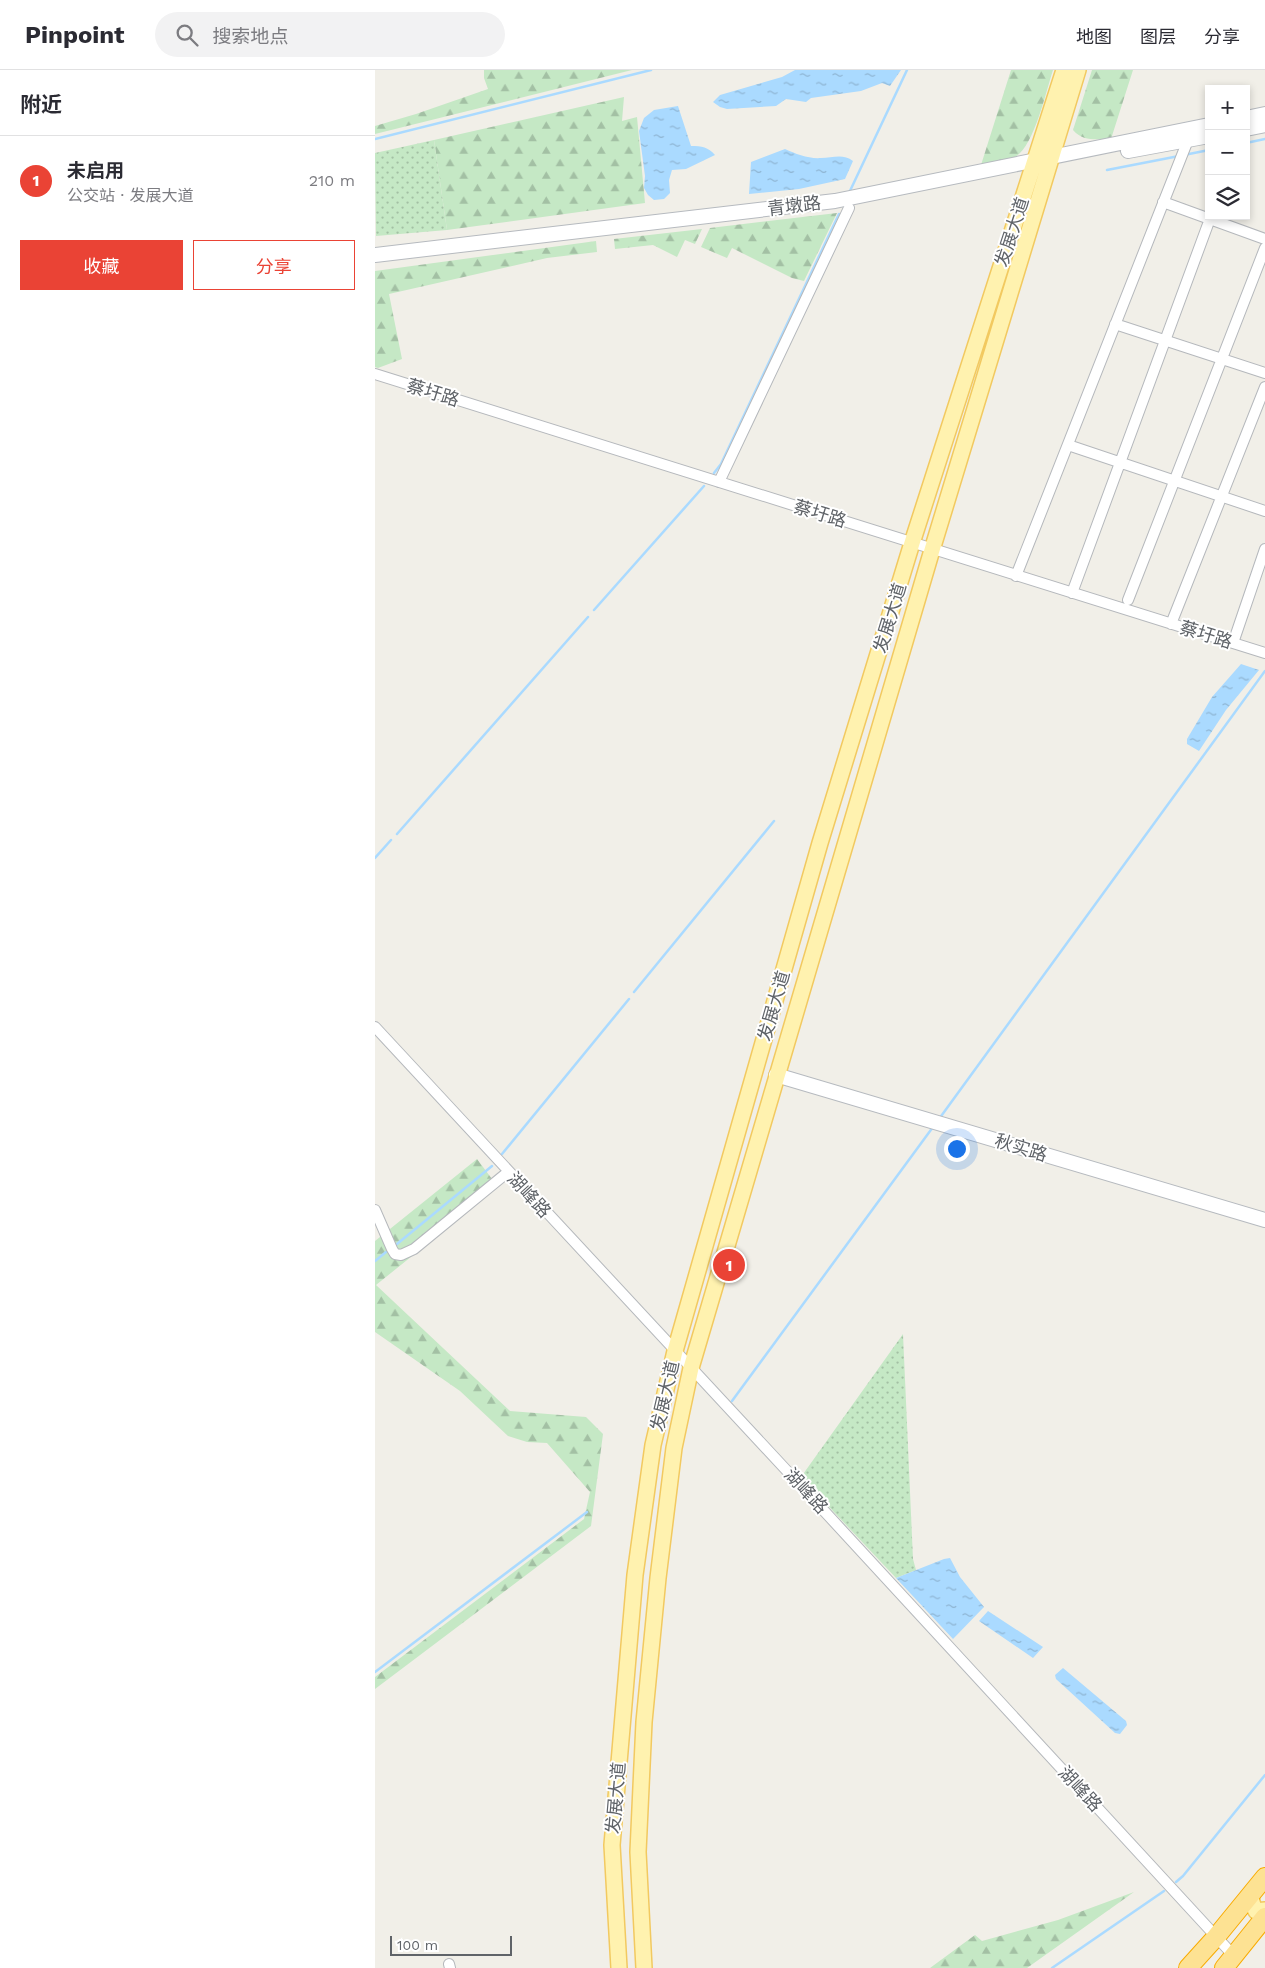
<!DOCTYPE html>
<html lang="zh">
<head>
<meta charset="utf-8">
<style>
	:root { --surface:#fff; --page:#f2f2f3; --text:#2b2b33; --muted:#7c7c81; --line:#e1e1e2; --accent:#ea4335 }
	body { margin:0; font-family:"Work Sans","Noto Sans SC",sans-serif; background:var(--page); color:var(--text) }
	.controls { position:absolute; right:15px; top:15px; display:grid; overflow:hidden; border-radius:0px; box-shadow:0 2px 8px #0003 }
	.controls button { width:45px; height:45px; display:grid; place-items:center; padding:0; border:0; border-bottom:1px solid var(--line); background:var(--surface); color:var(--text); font:25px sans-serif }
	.scale { position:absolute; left:15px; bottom:12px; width:122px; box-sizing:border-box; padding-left:5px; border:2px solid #5f6368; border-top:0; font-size:14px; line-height:18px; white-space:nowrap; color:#5f6368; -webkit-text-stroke:4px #fff; paint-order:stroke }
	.you { position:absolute; left:581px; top:1078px; width:18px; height:18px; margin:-12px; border:4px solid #fff; border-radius:50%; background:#1a73e8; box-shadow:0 0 0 8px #1a73e833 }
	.badge { display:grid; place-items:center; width:32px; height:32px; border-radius:50%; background:var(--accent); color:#fff; font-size:16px; font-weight:700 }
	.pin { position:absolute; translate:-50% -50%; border:2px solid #fff; box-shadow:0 1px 5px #0006 }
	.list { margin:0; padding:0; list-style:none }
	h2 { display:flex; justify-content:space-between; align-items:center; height:65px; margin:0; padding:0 20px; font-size:21px }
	h2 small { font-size:16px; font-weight:400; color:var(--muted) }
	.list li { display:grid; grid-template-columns:32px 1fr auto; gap:15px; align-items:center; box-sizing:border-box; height:90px; padding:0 20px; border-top:1px solid var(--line) }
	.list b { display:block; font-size:19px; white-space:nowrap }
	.list p { margin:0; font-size:16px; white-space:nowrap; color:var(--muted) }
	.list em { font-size:16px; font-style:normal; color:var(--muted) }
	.actions { display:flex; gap:10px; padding:15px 20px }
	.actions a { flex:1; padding:11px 0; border:1px solid var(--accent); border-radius:0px; text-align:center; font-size:18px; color:var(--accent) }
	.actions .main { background:var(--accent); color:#fff }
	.icon { flex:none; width:28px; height:28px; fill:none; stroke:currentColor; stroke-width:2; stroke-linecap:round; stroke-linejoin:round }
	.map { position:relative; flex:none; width:890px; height:1898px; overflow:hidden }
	header { display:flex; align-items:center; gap:30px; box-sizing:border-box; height:70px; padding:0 25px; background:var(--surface); border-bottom:1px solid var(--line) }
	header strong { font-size:24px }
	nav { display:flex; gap:28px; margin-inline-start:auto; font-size:18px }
	.search { width:350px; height:45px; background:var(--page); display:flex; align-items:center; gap:12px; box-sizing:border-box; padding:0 18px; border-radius:28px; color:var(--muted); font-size:19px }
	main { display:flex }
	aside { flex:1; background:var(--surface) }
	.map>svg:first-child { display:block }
</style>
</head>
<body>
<header>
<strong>Pinpoint</strong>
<div class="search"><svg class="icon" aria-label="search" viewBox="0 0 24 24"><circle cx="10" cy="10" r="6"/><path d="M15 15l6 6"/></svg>搜索地点</div>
<nav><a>地图</a><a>图层</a><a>分享</a></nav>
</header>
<main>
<aside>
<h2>附近<small></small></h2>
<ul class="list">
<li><span class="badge">1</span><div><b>未启用</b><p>公交站 · 发展大道</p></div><em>210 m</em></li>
</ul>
<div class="actions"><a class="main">收藏</a><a>分享</a></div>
</aside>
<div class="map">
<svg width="890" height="1898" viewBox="0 0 890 1898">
	<defs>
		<pattern id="forest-firs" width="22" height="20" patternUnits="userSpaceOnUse" patternTransform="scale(1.25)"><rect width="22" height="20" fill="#c5e8c5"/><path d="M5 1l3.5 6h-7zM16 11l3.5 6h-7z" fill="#a3c0a4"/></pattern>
		<pattern id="garden-dots" width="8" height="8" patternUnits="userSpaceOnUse" patternTransform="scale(1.25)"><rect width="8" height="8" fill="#c5e8c5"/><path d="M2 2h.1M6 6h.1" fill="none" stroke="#a3c0a4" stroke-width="1.8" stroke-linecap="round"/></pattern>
		<pattern id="water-ripples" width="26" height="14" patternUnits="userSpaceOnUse" patternTransform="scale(1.25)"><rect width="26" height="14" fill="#aadaff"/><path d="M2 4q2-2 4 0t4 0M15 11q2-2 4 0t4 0" fill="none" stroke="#8eb4d2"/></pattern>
	</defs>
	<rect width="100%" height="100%" fill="#f1efe8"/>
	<!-- forest -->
	<path fill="url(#forest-firs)" d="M 109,0 L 257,0 L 0,64 L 0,56 L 41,44 L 113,19 L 109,8 Z
		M 636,0 L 678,0 C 671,21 659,77 640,87 C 631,92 616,93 606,95 Z
		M 717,0 L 758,0 L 736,69 C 722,69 708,72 698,60 Z
		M 249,27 L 247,51 L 262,47 L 270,133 L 72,160 L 59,70 Z
		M 462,143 L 429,211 L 417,208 L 357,178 L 352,188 L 326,177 L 335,158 Z
		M 327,159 L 320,174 L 310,170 L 302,187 L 278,175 L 240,179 L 239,169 Z
		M 221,171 L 222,182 L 172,188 L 14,224 L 27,289 L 3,298 L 0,297 L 0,201 Z
		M 102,1089 L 123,1117 L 1,1215 L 135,1341 L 211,1347 L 228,1364 L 216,1456 L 0,1619 L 0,1607 L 209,1449 L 215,1422 L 172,1373 L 152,1372 L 133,1366 L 85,1321 L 0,1262 L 0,1171 Z
		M 759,1822 L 652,1898 L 555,1898 L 600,1865 L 607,1871 L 683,1850 Z"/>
	<!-- garden -->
	<path fill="url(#garden-dots)" d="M 59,70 L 72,160 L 1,166 L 0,83 Z
		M 528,1264 L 538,1489 L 541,1500 L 521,1508 L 426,1407 Z"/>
	<!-- water -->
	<path fill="url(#water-ripples)" d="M 420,0 L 526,0 L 515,16 L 507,13 L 486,21 L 436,28 L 431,32 L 411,29 L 401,36 L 352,39 L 345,37 L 338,32 L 345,25 L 407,7 Z
		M 303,36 L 316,76 C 327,76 333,77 340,85 L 311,99 L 297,100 L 294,110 L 295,123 L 289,129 L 279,130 L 273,125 L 269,118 L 270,106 L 264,61 L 269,48 L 279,40 Z
		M 410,79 C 421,84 434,89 446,88 C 457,88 468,83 478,91 L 470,109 L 424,119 L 374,124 L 376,92 Z
		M 866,594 L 884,600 L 851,640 L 824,681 L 812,674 L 812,669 L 837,627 Z
		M 575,1488 L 585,1507 L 609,1537 L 578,1569 L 521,1508 L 569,1489 Z
		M 613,1541 L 668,1577 L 658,1588 L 604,1551 Z
		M 688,1598 L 751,1651 L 752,1655 L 745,1664 L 740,1663 L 681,1609 L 680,1605 Z"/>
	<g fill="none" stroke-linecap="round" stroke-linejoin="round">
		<!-- stream -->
		<path stroke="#aadaff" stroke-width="2.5" d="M 0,69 L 276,0
			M 871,73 L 890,69
			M 809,85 L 834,80
			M 732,100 L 804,86
			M 474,123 L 532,0
			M 339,403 L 346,394 L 464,144
			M 219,540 L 329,416
			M 22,764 L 213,547
			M 0,788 L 16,770
			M 259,922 L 399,751
			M 564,1049 L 890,601
			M 127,1084 L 254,929
			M 22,1174 L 117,1096
			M 0,1191 L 11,1182
			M 357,1331 L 558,1057
			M 0,1602 L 212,1442
			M 801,1812 L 808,1806 L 890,1705
			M 677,1898 L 789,1821"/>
		<!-- street casing -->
		<g stroke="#b5b8bc" stroke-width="12">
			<path id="street" d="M 788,132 L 890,169
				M 740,254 L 890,303
				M 0,304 L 890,583
				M 693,375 L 890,441
				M 344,412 L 474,138
				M 641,506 L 813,70
				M 697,523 L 836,146
				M 753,530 L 890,178
				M 796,554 L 890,317
				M 858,573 L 890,479
				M 0,957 L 439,1430 L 859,1886
				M 0,1140 L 17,1179 L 20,1184 L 26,1185 L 39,1179 L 133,1102
				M 74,1894 L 75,1898"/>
		</g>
		<!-- secondary casing -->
		<g stroke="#b6babf" stroke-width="16">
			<path id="secondary" d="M 871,48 L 890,44
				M 871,59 L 890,55
				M 753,81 L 834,66
				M 0,185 L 460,131 L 834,55
				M 401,1005 L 890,1150"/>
		</g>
		<!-- primary casing -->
		<g stroke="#f2c960" stroke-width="18">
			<path id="primary" d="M 876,1824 C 876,1831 877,1835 881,1841 L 890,1840
				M 244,1898 L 237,1775 L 260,1505 L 278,1375 L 300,1281 L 445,773 L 537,473 L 689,0
				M 269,1898 L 263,1782 L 269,1652 L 283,1508 L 299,1378 L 316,1298 L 557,480 L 703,0"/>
		</g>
		<!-- highway casing -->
		<g stroke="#f9ab00" stroke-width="20">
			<path id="highway" d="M 813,1898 L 841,1867 L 890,1807
				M 849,1898 L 890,1847"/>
		</g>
		<!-- street -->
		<use href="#street" stroke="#fff" stroke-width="10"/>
		<!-- secondary -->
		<use href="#secondary" stroke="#fff" stroke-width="14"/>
		<!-- primary -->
		<use href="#primary" stroke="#fff2af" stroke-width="15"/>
		<!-- highway -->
		<use href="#highway" stroke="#fde293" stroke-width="18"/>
	</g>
	<g text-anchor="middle" stroke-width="4" stroke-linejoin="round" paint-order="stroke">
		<!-- street labels -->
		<g font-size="18" fill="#5f6368" stroke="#fff">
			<text transform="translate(419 136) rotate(-7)" y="6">青墩路</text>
			<text transform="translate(637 162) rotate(-72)" y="6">发展大道</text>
			<text transform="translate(58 323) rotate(17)" y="6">蔡圩路</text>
			<text transform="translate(445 444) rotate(17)" y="6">蔡圩路</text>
			<text transform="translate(515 548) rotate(-73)" y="6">发展大道</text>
			<text transform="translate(831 565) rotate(17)" y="6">蔡圩路</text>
			<text transform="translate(399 936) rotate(-74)" y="6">发展大道</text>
			<text transform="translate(646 1078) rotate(17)" y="6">秋实路</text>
			<text transform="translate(154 1125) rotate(47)" y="6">湖峰路</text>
			<text transform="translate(290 1326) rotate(-77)" y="6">发展大道</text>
			<text transform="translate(431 1421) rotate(47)" y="6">湖峰路</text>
			<text transform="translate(705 1719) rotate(47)" y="6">湖峰路</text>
			<text transform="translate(241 1728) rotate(-85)" y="6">发展大道</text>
		</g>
	</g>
</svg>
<div class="controls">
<button>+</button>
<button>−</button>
<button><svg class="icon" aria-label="layers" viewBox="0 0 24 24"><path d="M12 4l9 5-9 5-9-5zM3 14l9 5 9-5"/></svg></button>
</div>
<div class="scale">100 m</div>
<div class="you"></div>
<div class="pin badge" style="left:354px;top:1195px">1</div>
</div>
</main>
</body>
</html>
